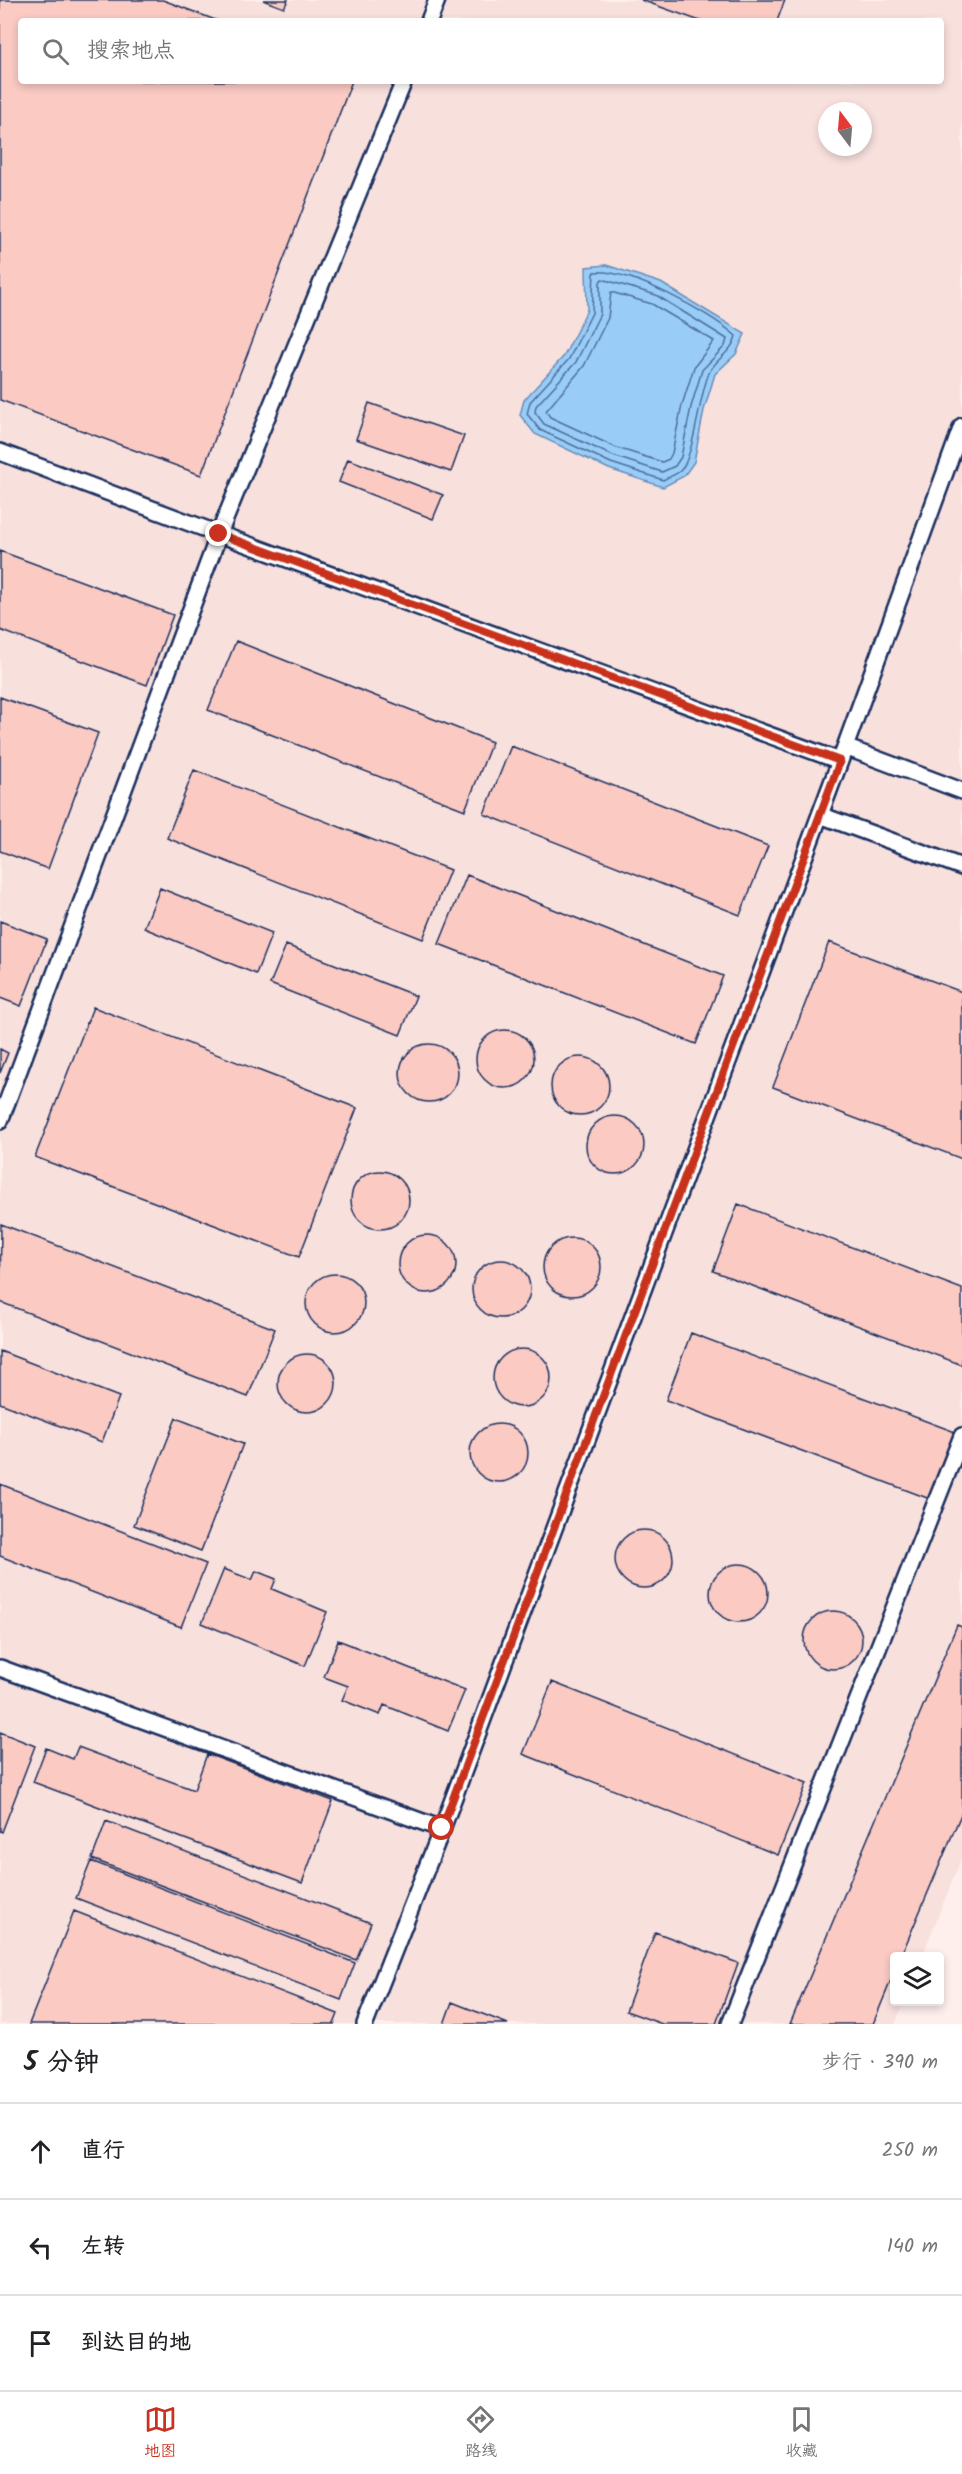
<!DOCTYPE html>
<html lang="zh">
<head>
<meta charset="utf-8">
<style>
	:root { --surface:#fff; --page:#f2f2f2; --text:#202124; --muted:#757577; --line:#e0e0e0; --accent:#c8321e }
	body { margin:0; font-family:Kalam,"LXGW WenKai TC",sans-serif; background:var(--page); color:var(--text) }
	.controls { position:absolute; right:18px; bottom:18px; display:grid; overflow:hidden; border-radius:6px; box-shadow:0 3px 9px #0003 }
	.controls button { width:54px; height:54px; display:grid; place-items:center; padding:0; border:0; border-bottom:2px solid var(--line); background:var(--surface); color:var(--text); font:30px sans-serif }
	.compass { position:absolute; left:818px; top:102px; width:54px; height:54px; border-radius:50%; background:var(--surface); box-shadow:0 3px 9px #0003; rotate:344deg }
	.stop { position:absolute; width:18px; height:18px; margin:-14px; border:4px solid #c8321e; border-radius:50%; background:#fff }
	.stop.end { background:#c8321e; border-color:#fff; box-shadow:0 2px 6px #0008 }
	.list { margin:0; padding:0; list-style:none }
	h2 { display:flex; justify-content:space-between; align-items:center; height:78px; margin:0; padding:0 24px; font-size:26px }
	h2 small { font-size:20px; font-weight:400; color:var(--muted) }
	.list li { display:grid; grid-template-columns:39px 1fr auto; gap:18px; align-items:center; box-sizing:border-box; height:96px; padding:0 24px; border-top:2px solid var(--line) }
	.list b { display:block; font-size:22px; white-space:nowrap }
	.list em { font-size:20px; font-style:normal; color:var(--muted) }
	.icon { flex:none; width:33px; height:33px; fill:none; stroke:currentColor; stroke-width:2; stroke-linecap:round; stroke-linejoin:round }
	.map { position:relative; flex:none; width:962px; height:2024px; overflow:hidden }
	.search { position:absolute; background:var(--surface); box-shadow:0 3px 9px #0003; left:18px; right:18px; top:18px; height:66px; display:flex; align-items:center; gap:15px; box-sizing:border-box; padding:0 21px; border-radius:6px; color:var(--muted); font-size:22px }
	.sheet { height:366px; background:var(--surface) }
	nav { display:flex; justify-content:space-around; align-items:center; box-sizing:border-box; height:84px; border-top:2px solid var(--line); background:var(--surface); font-size:16px; color:var(--muted) }
	nav a { display:grid; justify-items:center; gap:3px }
	nav .on { color:var(--accent) }
	.map>svg:first-child { display:block }
</style>
</head>
<body>
<div class="map">
<svg width="962" height="2024" viewBox="0 0 962 2024">
	<rect width="100%" height="100%" fill="#feefed"/>
	<filter id="ink" filterUnits="userSpaceOnUse"><feTurbulence type="fractalNoise" baseFrequency=".0167" numOctaves="2"/><feDisplacementMap in="SourceGraphic" scale="12" xChannelSelector="R" yChannelSelector="G"/><feConvolveMatrix kernelMatrix="1 2 1 2 8 2 1 2 1" color-interpolation-filters="sRGB"/></filter>
	<g filter="url(#ink)">
		<!-- built -->
		<path fill="#f8e0dd" fill-rule="evenodd" d="M 0,0 L 962,0 L 962,1857 L 922,1956 L 894,1956 L 894,2002 L 904,2002 L 895,2024 L 0,2024 ZM 21,21 L 941,21 L 941,81 L 21,81 ZM 827,111 L 863,111 L 863,147 L 827,147 Z"/>
		<!-- water -->
		<path fill="#99cdf7" stroke="#678eba" stroke-width="1.5" d="M 606,265 L 661,283 L 745,334 L 736,354 L 715,374 L 704,410 L 694,462 L 684,476 L 663,487 L 609,469 L 535,434 L 520,415 L 524,400 L 564,356 L 587,310 L 586,267 Z"/>
		<g fill="none" stroke-linecap="round" stroke-linejoin="round">
			<!-- shore -->
			<path stroke="#4d6e9b" stroke-width="1.5" d="M 594,272 C 629,268 710,313 736,336 C 732,353 716,358 709,373 C 699,395 694,459 680,471 C 676,475 668,477 663,480 L 611,463 L 540,430 L 527,414 L 530,402 L 569,359 L 592,313 Z
				M 602,279 L 656,295 L 727,339 L 725,346 L 702,370 L 691,407 L 681,457 L 675,466 L 662,472 L 613,456 L 544,424 L 535,412 L 536,406 L 576,362 L 600,314 L 600,282 Z
				M 611,292 L 652,304 L 714,341 L 694,367 L 682,405 L 672,453 L 669,459 L 662,462 L 617,448 L 550,417 L 546,411 L 584,366 L 608,318 Z"/>
		</g>
		<!-- building -->
		<path fill="#facac3" stroke="#1b2f5e" stroke-width="1.5" d="M 0,0 L 163,0 L 218,21 L 21,21 L 21,81 L 352,81 L 201,475 L 0,400 Z
			M 263,0 L 288,0 L 284,8 Z
			M 641,0 L 785,0 L 777,21 L 700,21 Z
			M 369,403 L 464,436 L 451,472 L 356,439 Z
			M 348,459 L 443,495 L 433,519 L 339,482 Z
			M 0,551 L 173,615 L 147,685 L 0,630 Z
			M 236,641 L 492,742 L 465,810 L 208,710 Z
			M 0,697 L 98,733 L 48,869 L 0,851 Z
			M 511,746 L 768,846 L 740,915 L 484,814 Z
			M 194,770 L 450,870 L 423,939 L 167,838 Z
			M 467,875 L 723,976 L 696,1044 L 439,944 Z
			M 160,888 L 272,933 L 256,974 L 144,928 Z
			M 0,921 L 47,939 L 21,1006 L 0,998 Z
			M 829,942 L 962,992 L 962,1159 L 773,1087 Z
			M 286,945 L 416,996 L 400,1035 L 270,984 Z
			M 93,1007 L 357,1108 L 299,1257 L 35,1157 Z
			M476 1059a29 29 0 1 1 58 0a29 29 0 1 1-58 0Z
			M400 1073a29 29 0 1 1 58 0a29 29 0 1 1-58 0Z
			M 0,1049 L 8,1053 L 0,1073 Z
			M551 1086a29 29 0 1 1 58 0a29 29 0 1 1-58 0Z
			M586 1145a29 29 0 1 1 58 0a29 29 0 1 1-58 0Z
			M351 1200a29 29 0 1 1 58 0a29 29 0 1 1-58 0Z
			M 738,1204 L 962,1289 L 962,1365 L 713,1271 Z
			M 1,1224 L 275,1329 L 248,1397 L 0,1302 Z
			M398 1264a29 29 0 1 1 58 0a29 29 0 1 1-58 0Z
			M543 1267a29 29 0 1 1 58 0a29 29 0 1 1-58 0Z
			M472 1289a29 29 0 1 1 58 0a29 29 0 1 1-58 0Z
			M306 1303a29 29 0 1 1 58 0a29 29 0 1 1-58 0Z
			M 691,1333 L 955,1432 L 930,1499 L 666,1400 Z
			M493 1378a29 29 0 1 1 58 0a29 29 0 1 1-58 0Z
			M 0,1351 L 119,1397 L 102,1442 L 0,1403 Z
			M278 1383a29 29 0 1 1 58 0a29 29 0 1 1-58 0Z
			M 176,1418 L 243,1444 L 201,1551 L 134,1525 Z
			M470 1453a29 29 0 1 1 58 0a29 29 0 1 1-58 0Z
			M 0,1484 L 206,1564 L 181,1627 L 0,1556 Z
			M615 1559a29 29 0 1 1 58 0a29 29 0 1 1-58 0Z
			M710 1593a29 29 0 1 1 58 0a29 29 0 1 1-58 0Z
			M 224,1569 L 252,1580 L 256,1571 L 276,1579 L 272,1589 L 327,1612 L 305,1666 L 202,1623 Z
			M804 1640a29 29 0 1 1 58 0a29 29 0 1 1-58 0Z
			M 957,1625 L 962,1627 L 962,1812 L 901,1956 L 894,1956 L 894,1973 L 873,2024 L 790,2024 Z
			M 338,1640 L 465,1690 L 448,1731 L 384,1705 L 380,1715 L 342,1700 L 348,1686 L 324,1677 Z
			M 552,1682 L 807,1783 L 778,1855 L 523,1754 Z
			M 0,1732 L 35,1746 L 2,1832 L 0,1831 Z
			M 78,1747 L 194,1790 L 207,1754 L 333,1801 L 302,1883 L 33,1782 L 46,1748 L 73,1759 Z
			M 106,1821 L 371,1923 L 356,1960 L 92,1859 Z
			M 91,1861 L 355,1963 L 341,2000 L 76,1898 Z
			M 74,1911 L 338,2014 L 334,2024 L 29,2024 Z
			M 655,1932 L 738,1963 L 716,2024 L 662,2024 L 626,2011 Z
			M 452,2002 L 508,2024 L 444,2024 Z"/>
		<g fill="none" stroke-linecap="round" stroke-linejoin="round">
			<!-- lane casing -->
			<g stroke="#1b2f5e" stroke-width="20">
				<path id="lane" d="M 429,21 L 437,0
					M 0,452 L 219,534 L 840,761
					M 845,747 L 962,791
					M 820,815 L 962,867
					M 0,1121 L 219,534 L 404,81
					M 0,1668 L 442,1829
					M 365,2024 L 442,1829 L 840,761 L 962,426
					M 730,2024 L 962,1436"/>
			</g>
			<!-- lane -->
			<use href="#lane" stroke="#fff" stroke-width="15"/>
		</g>
	</g>
	<g fill="none" stroke-linecap="round" stroke-linejoin="round" filter="url(#ink)">
		<!-- route -->
		<path stroke="#c8321e" stroke-width="8" d="M 219,534 L 840,761 L 442,1828"/>
	</g>
</svg>
<div class="controls">
<button><svg class="icon" aria-label="layers" viewBox="0 0 24 24"><path d="M12 4l9 5-9 5-9-5zM3 14l9 5 9-5"/></svg></button>
</div>
<svg class="compass" viewBox="-18 -18 36 36"><path d="M0-13l5 13h-10z" fill="#e53935"/><path d="M0 13l5-13h-10z" fill="#757577"/></svg>
<div class="stop" style="left:442px;top:1828px"></div>
<div class="stop end" style="left:219px;top:534px"></div>
<div class="search"><svg class="icon" aria-label="search" viewBox="0 0 24 24"><circle cx="10" cy="10" r="6"/><path d="M15 15l6 6"/></svg>搜索地点</div>
</div>
<section class="sheet">
<h2>5 分钟<small>步行 · 390 m</small></h2>
<ul class="list">
<li><svg class="icon" aria-label="ahead" viewBox="0 0 24 24"><path d="M12 20V5M6 11l6-6 6 6"/></svg><div><b>直行</b></div><em>250 m</em></li>
<li><svg class="icon" aria-label="left" viewBox="0 0 24 24"><path d="M17 20v-9H6M10 6l-5 5 5 5"/></svg><div><b>左转</b></div><em>140 m</em></li>
<li><svg class="icon" aria-label="arrive" viewBox="0 0 24 24"><path d="M6 21V4h12l-3 4 3 4H6"/></svg><div><b>到达目的地</b></div></li>
</ul>
</section>
<nav>
<a class="on"><svg class="icon" aria-label="map" viewBox="0 0 24 24"><path d="M3 6l6-2 6 2 6-2v14l-6 2-6-2-6 2zM9 4v14M15 6v14"/></svg>地图</a>
<a><svg class="icon" aria-label="directions" viewBox="0 0 24 24"><path d="M12 3l9 9-9 9-9-9zM9 14v-3h6M13 9l2 2-2 2"/></svg>路线</a>
<a><svg class="icon" aria-label="saved" viewBox="0 0 24 24"><path d="M7 4h10v16l-5-4-5 4z"/></svg>收藏</a>
</nav>
</body>
</html>
